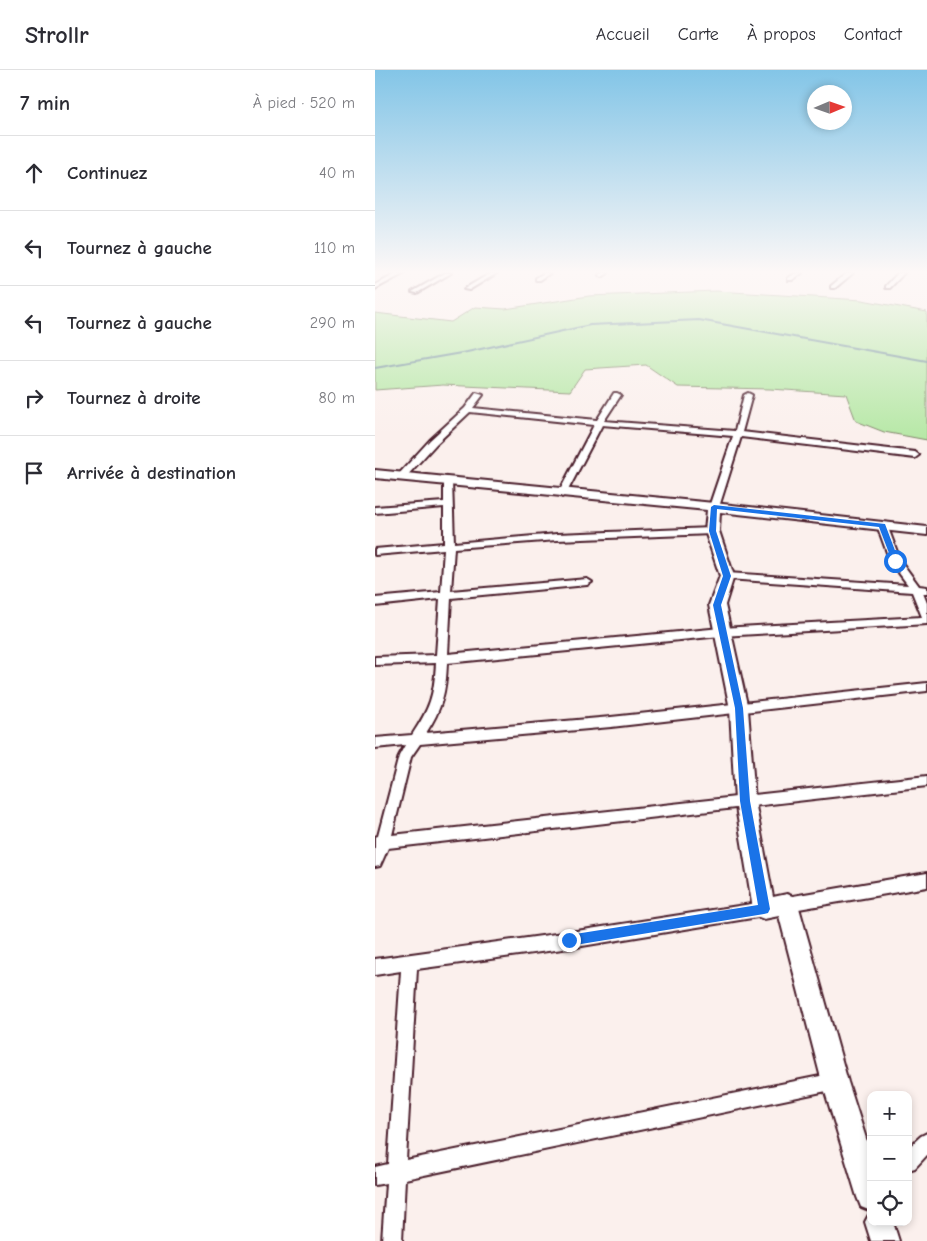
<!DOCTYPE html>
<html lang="fr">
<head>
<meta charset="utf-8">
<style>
	:root { --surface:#fff; --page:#f2f2f3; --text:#2b2b33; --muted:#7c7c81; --line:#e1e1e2 }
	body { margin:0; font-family:"Comic Neue",sans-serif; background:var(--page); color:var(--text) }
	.controls { position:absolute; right:15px; bottom:15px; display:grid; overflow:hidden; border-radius:10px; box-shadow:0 2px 8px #0003 }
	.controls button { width:45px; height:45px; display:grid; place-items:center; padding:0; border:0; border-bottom:1px solid var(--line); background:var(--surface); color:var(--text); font:25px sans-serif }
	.compass { position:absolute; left:432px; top:15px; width:45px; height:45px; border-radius:50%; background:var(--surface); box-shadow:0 2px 8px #0003; rotate:88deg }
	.stop { position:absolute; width:15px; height:15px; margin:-11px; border:4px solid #1a73e8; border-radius:50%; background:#fff }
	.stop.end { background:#1a73e8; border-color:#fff; box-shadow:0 1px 5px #0008 }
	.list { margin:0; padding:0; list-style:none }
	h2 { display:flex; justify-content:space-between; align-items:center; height:65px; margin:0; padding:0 20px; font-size:21px }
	h2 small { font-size:16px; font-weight:400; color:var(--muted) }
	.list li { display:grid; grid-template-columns:32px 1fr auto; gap:15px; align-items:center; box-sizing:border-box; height:75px; padding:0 20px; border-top:1px solid var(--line) }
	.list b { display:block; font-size:19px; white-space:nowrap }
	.list em { font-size:16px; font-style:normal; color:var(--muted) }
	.icon { flex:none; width:28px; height:28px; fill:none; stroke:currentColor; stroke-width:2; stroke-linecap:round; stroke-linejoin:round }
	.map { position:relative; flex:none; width:552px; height:1171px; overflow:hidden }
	header { display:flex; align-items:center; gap:30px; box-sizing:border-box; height:70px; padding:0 25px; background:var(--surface); border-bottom:1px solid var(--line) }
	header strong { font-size:24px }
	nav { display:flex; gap:28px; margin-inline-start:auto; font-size:18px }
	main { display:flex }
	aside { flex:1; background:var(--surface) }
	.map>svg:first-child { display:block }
</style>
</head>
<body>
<header>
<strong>Strollr</strong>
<nav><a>Accueil</a><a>Carte</a><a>À propos</a><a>Contact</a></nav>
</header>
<main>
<aside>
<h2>7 min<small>À pied · 520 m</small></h2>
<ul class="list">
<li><svg class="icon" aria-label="ahead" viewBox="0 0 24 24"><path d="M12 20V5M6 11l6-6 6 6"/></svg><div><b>Continuez</b></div><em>40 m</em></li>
<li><svg class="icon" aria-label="left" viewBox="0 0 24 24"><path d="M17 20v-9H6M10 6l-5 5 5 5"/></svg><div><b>Tournez à gauche</b></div><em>110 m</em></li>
<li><svg class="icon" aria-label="left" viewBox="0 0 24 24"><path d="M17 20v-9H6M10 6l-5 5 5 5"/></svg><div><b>Tournez à gauche</b></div><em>290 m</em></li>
<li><svg class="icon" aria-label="right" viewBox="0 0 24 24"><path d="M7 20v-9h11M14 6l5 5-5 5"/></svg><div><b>Tournez à droite</b></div><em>80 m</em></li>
<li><svg class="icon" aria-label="arrive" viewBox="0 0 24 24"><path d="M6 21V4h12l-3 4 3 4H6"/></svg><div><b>Arrivée à destination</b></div></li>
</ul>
</aside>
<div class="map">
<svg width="552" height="1171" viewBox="0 0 552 1171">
	<rect width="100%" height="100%" fill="#fbf0ed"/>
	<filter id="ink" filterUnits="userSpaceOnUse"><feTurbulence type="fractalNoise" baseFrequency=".02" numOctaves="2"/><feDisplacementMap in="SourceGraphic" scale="10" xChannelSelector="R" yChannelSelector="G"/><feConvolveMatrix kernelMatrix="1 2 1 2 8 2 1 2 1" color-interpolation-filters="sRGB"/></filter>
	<g filter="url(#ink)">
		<!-- green -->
		<path fill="#b7e8a7" stroke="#808469" d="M 341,221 L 487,230 L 552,242 L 552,370 L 509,362 L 481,351 L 471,324 L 395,319 L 303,317 L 271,295 L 210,299 L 195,321 L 68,315 L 0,320 L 0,243 L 76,252 L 100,237 L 130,239 L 214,226 Z"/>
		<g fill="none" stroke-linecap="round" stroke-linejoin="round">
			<!-- stream -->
			<path stroke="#72929b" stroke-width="2" d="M 0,298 L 92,282 L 215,255 L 324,250 L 552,291"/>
			<!-- street casing -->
			<g stroke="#4a1f2b" stroke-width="4">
				<path id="street" d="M 23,203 L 30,203 L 0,219 L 0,215 Z
					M 70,203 L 76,203 L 42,223 L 37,222 Z
					M 116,203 L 122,203 L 94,220 L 89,219 Z
					M 169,203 L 175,203 L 165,210 L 161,210 L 161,208 Z
					M 227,203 L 233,203 L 227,207 L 224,205 Z
					M 421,203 L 427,203 L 417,210 L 413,210 L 413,208 Z
					M 472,203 L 478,203 L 460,218 L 456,218 L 456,216 Z
					M 523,203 L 529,203 L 515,218 L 511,218 L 511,216 Z
					M 101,323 L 108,325 L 98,338 L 222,350 L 239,323 L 242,323 L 246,325 L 229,351 L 360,361 L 369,325 L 373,323 L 377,325 L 367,362 L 540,382 L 544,385 L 540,388 L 366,367 L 344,437 L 339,440 L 334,437 L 358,366 L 227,355 L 191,424 L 187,427 L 183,424 L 219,355 L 95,342 L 61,374 L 29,409 L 23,409 L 23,405 L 55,370 L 90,338 Z
					M 73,408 L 77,411 L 79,473 L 182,464 L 337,458 L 342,461 L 337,464 L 182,470 L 79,478 L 76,521 L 212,509 L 217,512 L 212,515 L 76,528 L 73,584 L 346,558 L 547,547 L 537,522 L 352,509 L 347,506 L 352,503 L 533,515 L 515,491 L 502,455 L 507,452 L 512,455 L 525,490 L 544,516 L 552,517 L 552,523 L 548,523 L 552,533 L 552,554 L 346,566 L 72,593 C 71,621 67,639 51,663 L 236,647 L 552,613 L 552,621 L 236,657 L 45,674 L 36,687 L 17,765 L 552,706 L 552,716 L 13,778 L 5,796 L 0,797 L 0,767 L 3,766 L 24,686 L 30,675 L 0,678 L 0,668 L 37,665 C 55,638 59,626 61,593 L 0,595 L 0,587 L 61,585 L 65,529 L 0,536 L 0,528 L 66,522 L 69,479 L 0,485 L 0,479 L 69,473 L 69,437 L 0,443 L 0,437 L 69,432 L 69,411 Z
					M 552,803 L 552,817 L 412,841 L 407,839 L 405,834 L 407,829 L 412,827 Z
					M 389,832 L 394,834 L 396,839 L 394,844 L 389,846 L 195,878 L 42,899 L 31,1090 L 460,1003 L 466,1006 L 469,1012 L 466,1018 L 30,1109 L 27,1171 L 7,1171 L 11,1113 L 0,1115 L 0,1097 L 13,1094 L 26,901 L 0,905 L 0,889 L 195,862 Z
					M 552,1063 L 552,1085 L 540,1098 L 533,1100 L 533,1078 L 546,1066 Z"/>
			</g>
			<!-- secondary casing -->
			<g stroke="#4a1f2b" stroke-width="4">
				<path id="secondary" d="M 0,400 L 339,433 L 552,457 L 552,465 L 345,442 L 344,461 L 359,506 L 350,535 L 373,639 L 380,731 L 398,827 L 412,824 L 420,827 L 423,834 L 473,1012 L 496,1084 L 496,1141 L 486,1137 L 482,1127 L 447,1012 L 404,846 L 389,849 L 381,846 L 378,839 L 360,731 L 355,639 L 334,535 L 345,506 L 330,461 L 332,440 L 0,408 Z
					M 496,1141 L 496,1152 L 518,1152 L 524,1171 L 496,1171 L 490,1152 Z"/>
			</g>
			<!-- street -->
			<use href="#street" fill="#fff" fill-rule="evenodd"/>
			<!-- secondary -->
			<use href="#secondary" fill="#fff" fill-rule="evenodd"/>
		</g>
	</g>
	<!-- sky -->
	<linearGradient id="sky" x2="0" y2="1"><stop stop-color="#83c5e7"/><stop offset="0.55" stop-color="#fdf8f7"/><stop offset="1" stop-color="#fdf8f7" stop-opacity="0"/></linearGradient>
	<rect width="552" height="367" fill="url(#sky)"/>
	<!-- route -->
	<path fill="#1a73e8" d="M 339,435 L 510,454 L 524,491 L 520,493 L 517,491 L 504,457 L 342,439 L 341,461 L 356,506 L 346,535 L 368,638 L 375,731 L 395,839 L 393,843 L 389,844 L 194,876 L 191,874 L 189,870 L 191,867 L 194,865 L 383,835 L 365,731 L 360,638 L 338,535 L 348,506 L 334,461 L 336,437 Z"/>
</svg>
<div class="controls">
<button>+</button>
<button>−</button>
<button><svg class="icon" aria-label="locate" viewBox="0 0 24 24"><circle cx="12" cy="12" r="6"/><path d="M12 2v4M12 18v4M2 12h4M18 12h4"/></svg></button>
</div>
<svg class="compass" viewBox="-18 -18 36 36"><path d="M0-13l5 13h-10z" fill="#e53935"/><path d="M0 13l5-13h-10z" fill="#7c7c81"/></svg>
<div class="stop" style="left:520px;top:491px"></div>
<div class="stop end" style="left:194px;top:870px"></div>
</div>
</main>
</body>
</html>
